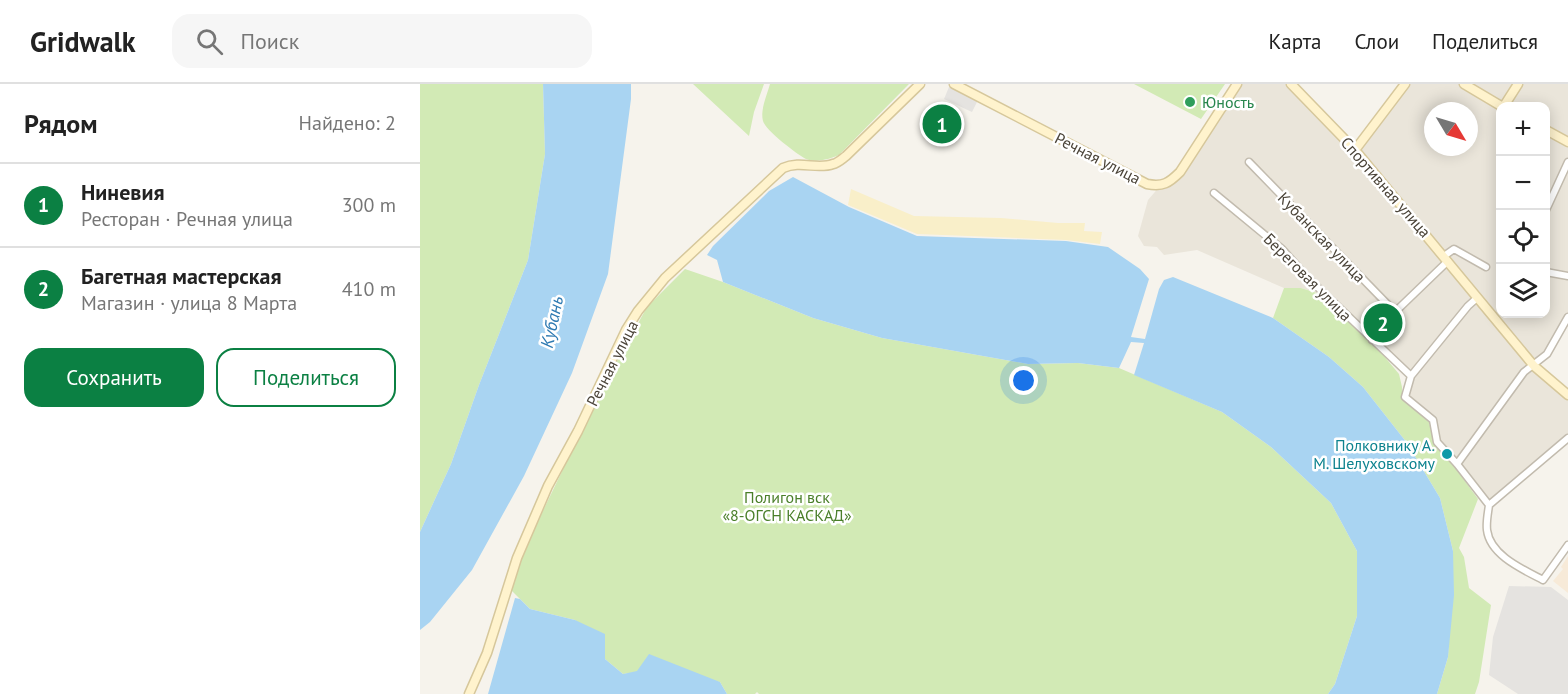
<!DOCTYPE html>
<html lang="ru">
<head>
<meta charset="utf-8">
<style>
	:root { --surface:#fff; --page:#f6f6f6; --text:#222; --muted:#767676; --line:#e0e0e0; --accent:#0b8043 }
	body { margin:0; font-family:"PT Sans",sans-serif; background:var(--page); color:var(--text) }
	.controls { position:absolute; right:18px; top:18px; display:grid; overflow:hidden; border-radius:12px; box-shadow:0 3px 15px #0003 }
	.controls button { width:54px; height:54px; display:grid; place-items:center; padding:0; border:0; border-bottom:2px solid var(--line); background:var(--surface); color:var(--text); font:30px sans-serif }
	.compass { position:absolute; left:1004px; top:18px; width:54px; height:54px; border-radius:50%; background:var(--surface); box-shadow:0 3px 15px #0003; rotate:128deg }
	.you { position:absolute; left:604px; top:297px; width:21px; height:21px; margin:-15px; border:4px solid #fff; border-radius:50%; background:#1a73e8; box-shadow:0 0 0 9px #1a73e833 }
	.badge { display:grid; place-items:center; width:39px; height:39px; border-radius:50%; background:var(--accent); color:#fff; font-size:20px; font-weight:700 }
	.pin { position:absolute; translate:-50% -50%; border:3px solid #fff; box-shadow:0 2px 6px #0006 }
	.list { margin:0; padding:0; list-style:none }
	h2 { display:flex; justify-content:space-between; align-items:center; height:78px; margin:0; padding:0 24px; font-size:26px }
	h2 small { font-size:20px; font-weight:400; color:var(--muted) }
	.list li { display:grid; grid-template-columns:39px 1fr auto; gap:18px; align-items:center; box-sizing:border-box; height:84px; padding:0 24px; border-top:2px solid var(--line) }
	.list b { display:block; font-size:22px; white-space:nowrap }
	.list p { margin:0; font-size:20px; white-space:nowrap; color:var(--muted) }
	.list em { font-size:20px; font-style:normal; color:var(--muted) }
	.actions { display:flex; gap:12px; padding:18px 24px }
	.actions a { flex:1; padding:14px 0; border:2px solid var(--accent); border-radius:18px; text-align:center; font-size:21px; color:var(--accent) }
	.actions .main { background:var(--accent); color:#fff }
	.icon { flex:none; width:33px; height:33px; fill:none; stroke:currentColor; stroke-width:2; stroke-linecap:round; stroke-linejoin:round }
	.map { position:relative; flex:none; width:1148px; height:610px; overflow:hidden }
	header { display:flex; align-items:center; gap:36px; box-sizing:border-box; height:84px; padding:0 30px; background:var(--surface); border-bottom:2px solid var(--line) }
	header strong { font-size:28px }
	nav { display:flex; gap:33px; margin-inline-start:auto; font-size:21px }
	.search { width:420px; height:54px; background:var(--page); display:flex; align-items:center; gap:15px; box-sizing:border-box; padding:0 21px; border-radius:18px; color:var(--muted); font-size:22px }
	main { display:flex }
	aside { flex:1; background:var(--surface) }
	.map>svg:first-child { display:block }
</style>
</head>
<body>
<header>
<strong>Gridwalk</strong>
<div class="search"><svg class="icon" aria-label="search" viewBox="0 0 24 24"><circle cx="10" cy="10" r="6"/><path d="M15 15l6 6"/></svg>Поиск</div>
<nav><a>Карта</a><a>Слои</a><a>Поделиться</a></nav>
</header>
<main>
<aside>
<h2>Рядом<small>Найдено: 2</small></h2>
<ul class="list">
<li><span class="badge">1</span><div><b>Ниневия</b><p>Ресторан · Речная улица</p></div><em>300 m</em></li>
<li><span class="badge">2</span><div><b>Багетная мастерская</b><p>Магазин · улица 8 Марта</p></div><em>410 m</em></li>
</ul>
<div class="actions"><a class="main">Сохранить</a><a>Поделиться</a></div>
</aside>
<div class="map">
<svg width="1148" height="610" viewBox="0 0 1148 610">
	<rect width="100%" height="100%" fill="#f6f3ec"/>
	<!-- residential -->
	<path fill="#eae5da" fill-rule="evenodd" d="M 817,0 L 871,0 L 935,65 L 985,0 L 1148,0 L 1148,233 L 1127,270 L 1114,282 L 1148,311 L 1148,354 L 1069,421 L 1017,358 L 1013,336 L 985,313 L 991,292 L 900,210 L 881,204 L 864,204 L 777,166 L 744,171 L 737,163 L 724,162 L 718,152 L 728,116 L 740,102 L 751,98 ZM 1080,22 L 1126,22 L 1126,230 L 1080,230 ZM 1013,27 L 1049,27 L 1049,63 L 1013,63 Z"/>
	<!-- commercial -->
	<path fill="#f7ead8" d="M 1148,472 L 1148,509 L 1133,497 L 1143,485 L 1141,483 Z"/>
	<!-- green -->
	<path fill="#d2eab5" d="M 0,0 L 123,0 L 125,70 L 108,176 L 59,301 L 31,380 L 0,448 Z
		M 273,0 L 344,0 L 334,28 L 329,52 Z
		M 350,0 L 489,0 L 419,71 C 410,75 396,79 386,75 C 378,71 345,46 343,37 C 340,26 347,11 350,0 Z
		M 714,0 L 805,0 L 781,35 Z
		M 265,185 L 303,198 L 393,234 L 462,254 L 608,280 L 658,279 L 699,284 L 802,328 L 851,363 L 911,419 L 937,467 L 937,532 L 915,600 L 908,610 L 339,610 L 337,608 L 335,610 L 307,610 L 300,598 L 217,588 L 203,590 L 185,575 L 155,536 L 110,525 L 91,506 L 99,476 L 184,301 L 227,223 Z
		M 864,204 L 881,204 L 900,210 L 964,272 L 979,290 L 982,303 L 982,315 L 1009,338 L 1015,362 L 1026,371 L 1058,415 L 1039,464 L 1044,473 L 1049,504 L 1071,521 L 1059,598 L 1055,610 L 1017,610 L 1028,573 L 1033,467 L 1020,414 L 987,359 L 943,303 L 909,273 L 853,234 Z"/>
	<!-- sand -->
	<path fill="#f9efc9" d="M 431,105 L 494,132 L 581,134 L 638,139 L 665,139 L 664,147 L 682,148 L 680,160 L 646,156 L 497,150 L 428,121 Z"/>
	<!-- parking -->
	<path fill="#e5e3e0" d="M 529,3 L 558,16 L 552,28 L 524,15 Z
		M 1089,502 L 1131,503 L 1148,516 L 1148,610 L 1098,610 L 1069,591 L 1073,553 Z"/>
	<!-- water -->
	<path fill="#a9d4f2" d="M 123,0 L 211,0 L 211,15 L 188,190 L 152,289 L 104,392 L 52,486 L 10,538 L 0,546 L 0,448 L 31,380 L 59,301 L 108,176 L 125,70 Z
		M 373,93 L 429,123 L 497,152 L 646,157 L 688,163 L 720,185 L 729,195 L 711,253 L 725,255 L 739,205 L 744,196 L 753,193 L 853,234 L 909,273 L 943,303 L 987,359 L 1020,414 L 1033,467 L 1034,511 L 1028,573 L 1017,610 L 908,610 L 915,600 L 937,532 L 937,467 L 911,419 L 851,363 L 802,328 L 714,291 L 724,259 L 711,258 L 699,284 L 658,279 L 608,280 L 462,254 L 393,234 L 303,198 L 297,176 L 287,171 L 293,162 L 349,107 Z
		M 95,514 L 100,515 L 110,525 L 155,536 L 185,550 L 185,575 L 203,590 L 217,587 L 229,570 L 300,598 L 307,610 L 68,610 Z"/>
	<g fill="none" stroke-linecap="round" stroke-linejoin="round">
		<!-- street casing -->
		<g stroke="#c2bbae" stroke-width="9">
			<path id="street" d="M 829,78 L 975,228
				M 794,109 L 862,165 L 888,194 L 991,292 L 985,313 L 1013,336 L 1017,358 L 1037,380 L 1069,421
				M 1126,126 L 1148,78
				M 1024,172 L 1034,165 L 1066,183
				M 1126,188 L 1148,192
				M 952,256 L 975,228 L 1028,177
				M 991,292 L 1048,222 L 1057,214
				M 1037,380 L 1104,288 L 1127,270 L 1148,233
				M 1069,421 C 1068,429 1066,438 1067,446 C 1070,471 1102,485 1123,496 L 1148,461
				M 1069,421 L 1148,354"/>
		</g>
		<!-- secondary casing -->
		<g stroke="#d6c79b" stroke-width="11">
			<path id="secondary" d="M 534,0 L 727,100 C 743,103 749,99 760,88 L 817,0
				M 871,0 L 935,66 L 1114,282 L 1148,311
				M 1044,0 L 1081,22
				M 1084,22 L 1098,0
				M 1126,46 L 1148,58
				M 935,66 L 985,0
				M 49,610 L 67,569 L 97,474 L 128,402 L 158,347 L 206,246 L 218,227 L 245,194 L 363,84 C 381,76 397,86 413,80 C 418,79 423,74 426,72 L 500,0"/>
		</g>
		<!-- street -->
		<use href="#street" stroke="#fff" stroke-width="6"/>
		<!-- secondary -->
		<use href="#secondary" stroke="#fff3cd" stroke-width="8"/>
	</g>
	<!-- markers -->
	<circle fill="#2e9e5b" stroke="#fff" stroke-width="2" cx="770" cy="18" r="6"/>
	<circle fill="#0f9aa8" stroke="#fff" stroke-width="2" cx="1027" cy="370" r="6"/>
	<g text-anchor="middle" stroke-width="5" stroke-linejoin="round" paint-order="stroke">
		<!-- leisure labels -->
		<g font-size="16" fill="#27864d" stroke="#fff" text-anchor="start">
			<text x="782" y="24">Юность</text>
		</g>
		<!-- street labels -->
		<g font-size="16" fill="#4b4439" stroke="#fff">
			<text transform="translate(678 74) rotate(27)" y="6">Речная улица</text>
			<text transform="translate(966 103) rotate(49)" y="6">Спортивная улица</text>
			<text transform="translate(902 153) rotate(46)" y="6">Кубанская улица</text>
			<text transform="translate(888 193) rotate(45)" y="6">Береговая улица</text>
			<text transform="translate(192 279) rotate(-63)" y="6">Речная улица</text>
		</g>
		<!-- culture labels -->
		<g font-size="16" fill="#0d838f" stroke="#fff" text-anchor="end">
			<text x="1015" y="367">Полковнику А.<tspan x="1015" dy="18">М. Шелуховскому</tspan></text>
		</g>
		<!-- park labels -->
		<g font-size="16" fill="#4a7f2a" stroke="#fff">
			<text x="367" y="419">Полигон вск<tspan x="367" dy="18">«8-ОГСН КАСКАД»</tspan></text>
		</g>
		<!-- water labels -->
		<g font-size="18" font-style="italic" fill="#2e7ab2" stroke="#fff">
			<text transform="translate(132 238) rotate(-78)" y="6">Кубань</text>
		</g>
	</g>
</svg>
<div class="controls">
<button>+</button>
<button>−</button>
<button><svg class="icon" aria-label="locate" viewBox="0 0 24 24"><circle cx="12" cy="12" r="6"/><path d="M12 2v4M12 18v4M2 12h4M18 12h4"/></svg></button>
<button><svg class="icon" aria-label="layers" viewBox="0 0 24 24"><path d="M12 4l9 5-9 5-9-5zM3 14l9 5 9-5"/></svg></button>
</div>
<svg class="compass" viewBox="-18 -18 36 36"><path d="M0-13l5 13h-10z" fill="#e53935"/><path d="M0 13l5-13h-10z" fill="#767676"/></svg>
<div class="you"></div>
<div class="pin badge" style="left:522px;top:40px">1</div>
<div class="pin badge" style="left:963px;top:239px">2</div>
</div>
</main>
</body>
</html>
